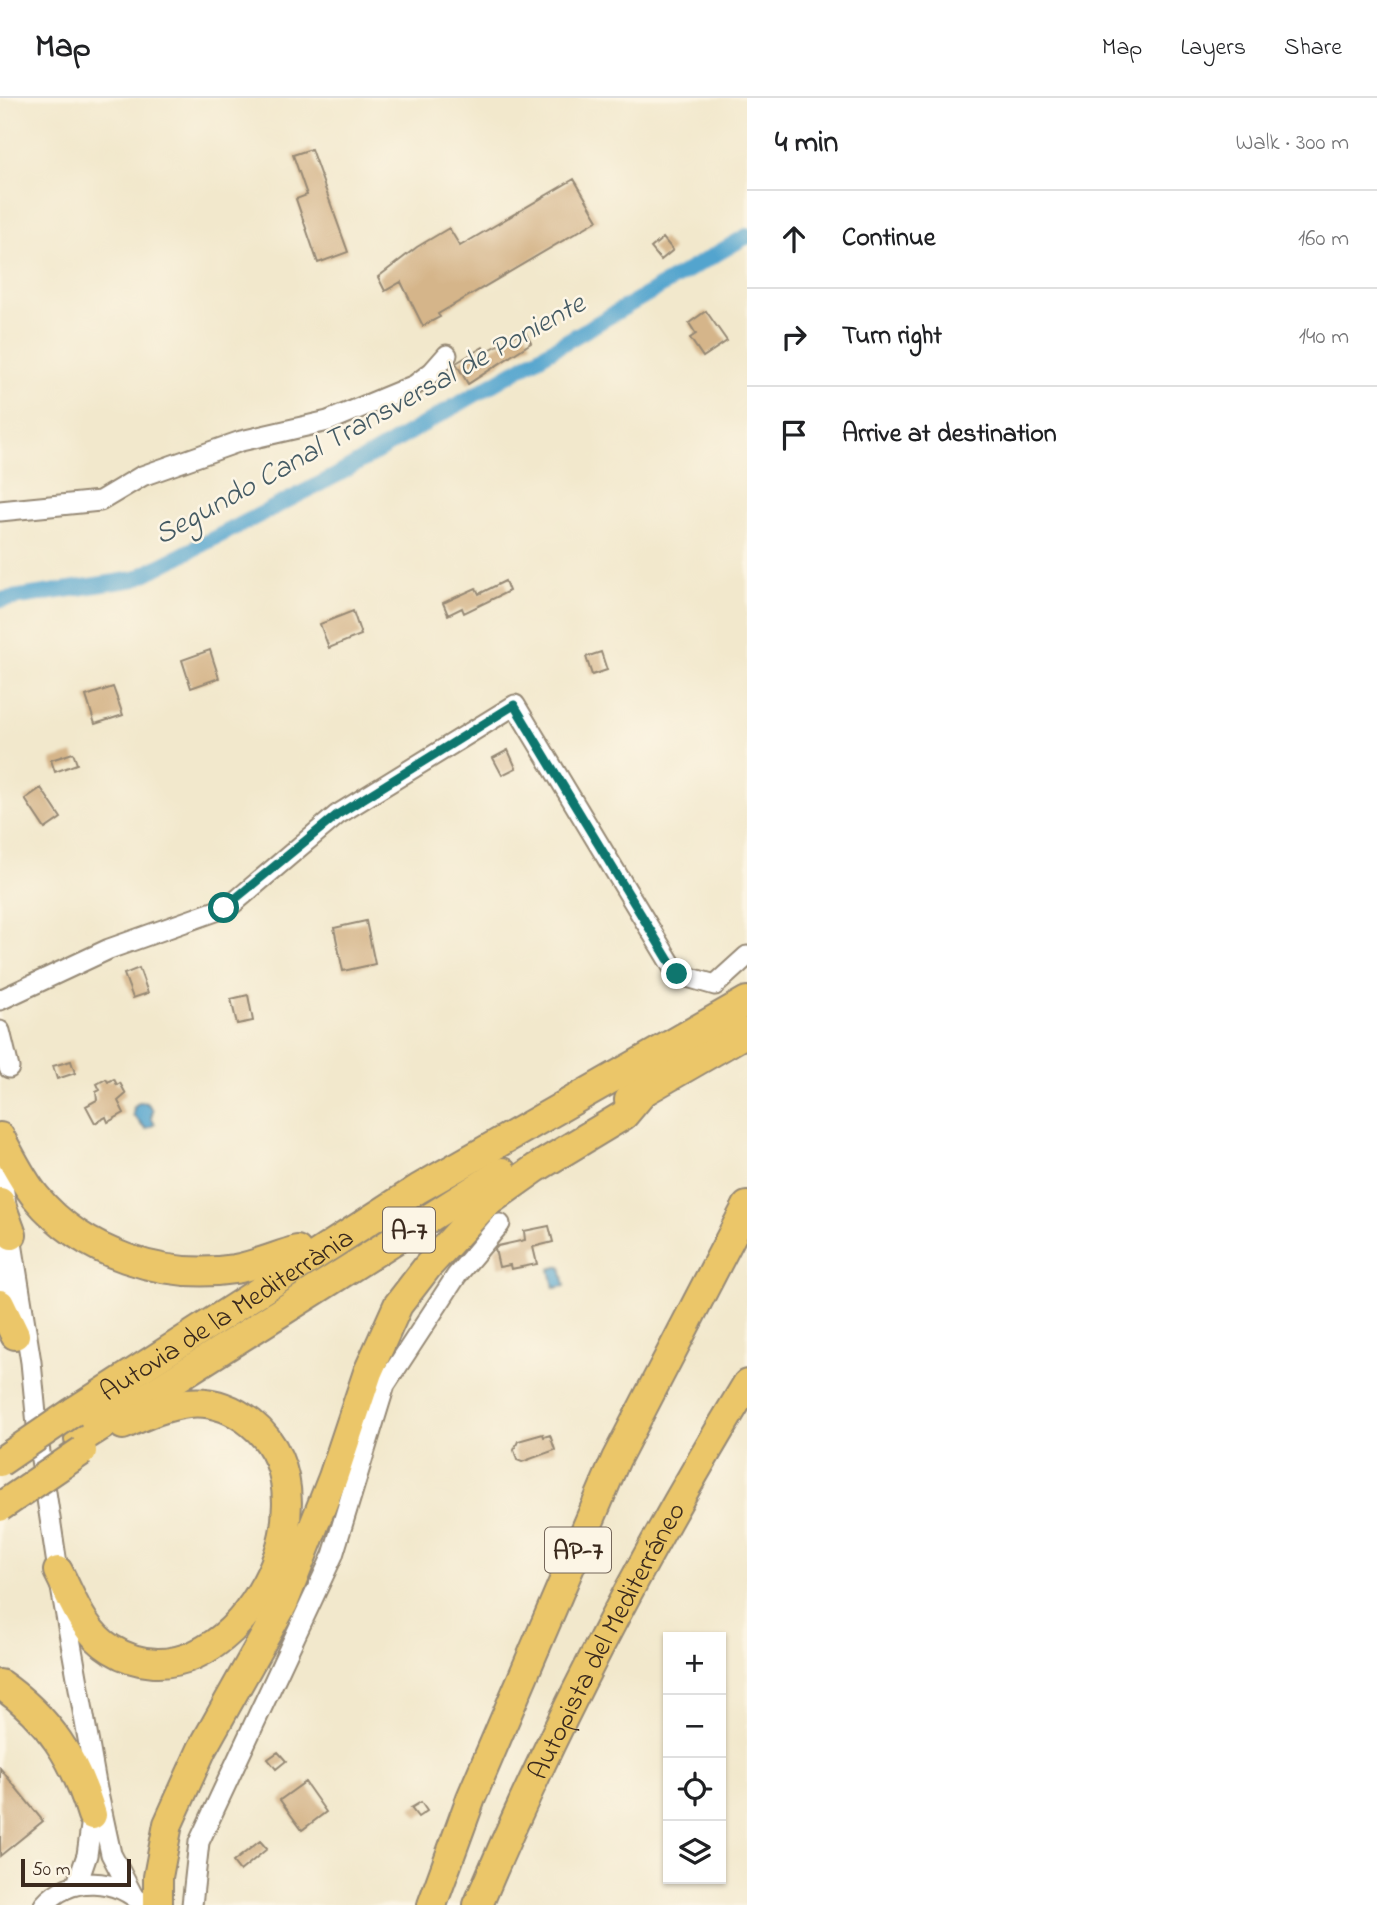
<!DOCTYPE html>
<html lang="en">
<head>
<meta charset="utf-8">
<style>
	:root { --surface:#fff; --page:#f2f2f2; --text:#202124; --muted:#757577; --line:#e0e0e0 }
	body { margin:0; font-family:"Indie Flower",sans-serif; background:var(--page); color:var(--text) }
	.controls { position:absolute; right:21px; bottom:21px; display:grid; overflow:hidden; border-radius:0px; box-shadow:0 2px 5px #0004 }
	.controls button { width:63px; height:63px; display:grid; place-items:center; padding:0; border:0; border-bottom:2px solid var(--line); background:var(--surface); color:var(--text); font:35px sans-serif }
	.scale { position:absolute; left:21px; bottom:18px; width:110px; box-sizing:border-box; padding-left:7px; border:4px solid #3b2a1e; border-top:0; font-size:19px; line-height:24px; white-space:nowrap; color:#3b2a1e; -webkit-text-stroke:5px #fcf5e5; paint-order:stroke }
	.stop { position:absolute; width:21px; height:21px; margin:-16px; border:5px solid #0f766e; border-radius:50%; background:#fff }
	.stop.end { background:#0f766e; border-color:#fff; box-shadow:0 2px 7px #0008 }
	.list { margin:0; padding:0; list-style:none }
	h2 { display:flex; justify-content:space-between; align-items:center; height:91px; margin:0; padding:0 28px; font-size:30px }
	h2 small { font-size:23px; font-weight:400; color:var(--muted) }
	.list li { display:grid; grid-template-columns:46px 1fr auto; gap:21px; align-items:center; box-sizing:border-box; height:98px; padding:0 28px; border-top:2px solid var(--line) }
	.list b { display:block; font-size:26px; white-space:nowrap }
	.list em { font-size:23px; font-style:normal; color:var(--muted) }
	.icon { flex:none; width:38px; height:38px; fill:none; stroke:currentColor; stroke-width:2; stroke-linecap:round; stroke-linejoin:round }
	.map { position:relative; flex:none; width:747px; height:1807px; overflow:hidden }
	header { display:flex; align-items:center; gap:42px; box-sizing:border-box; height:98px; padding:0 35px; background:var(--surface); border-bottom:2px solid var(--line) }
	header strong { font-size:33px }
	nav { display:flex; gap:38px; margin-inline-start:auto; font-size:24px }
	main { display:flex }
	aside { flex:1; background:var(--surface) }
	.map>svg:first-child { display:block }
</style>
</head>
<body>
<header>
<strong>Map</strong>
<nav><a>Map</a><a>Layers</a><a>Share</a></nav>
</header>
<main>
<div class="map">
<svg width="747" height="1807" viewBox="0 0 747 1807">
	<rect width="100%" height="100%" fill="#fcf5e5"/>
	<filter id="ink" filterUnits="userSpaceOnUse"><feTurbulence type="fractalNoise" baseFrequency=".0143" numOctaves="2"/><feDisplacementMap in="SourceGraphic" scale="14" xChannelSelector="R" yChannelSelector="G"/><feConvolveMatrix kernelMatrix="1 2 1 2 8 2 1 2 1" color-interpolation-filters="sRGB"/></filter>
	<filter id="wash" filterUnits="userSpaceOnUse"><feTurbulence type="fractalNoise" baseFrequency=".00686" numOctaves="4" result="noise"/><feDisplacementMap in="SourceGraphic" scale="28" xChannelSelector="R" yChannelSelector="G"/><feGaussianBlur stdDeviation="1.57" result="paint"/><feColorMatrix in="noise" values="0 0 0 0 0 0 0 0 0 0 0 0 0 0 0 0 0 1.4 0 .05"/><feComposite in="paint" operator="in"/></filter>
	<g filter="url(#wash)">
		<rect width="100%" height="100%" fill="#f2e8cc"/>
		<!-- water -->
		<path fill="#53a4ce" stroke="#476776" stroke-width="2" d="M 139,1004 L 147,1005 L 153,1012 L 151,1020 L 155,1026 L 146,1031 L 133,1017 L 134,1009 Z
			M 561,1168 L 565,1188 L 554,1190 L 550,1171 Z"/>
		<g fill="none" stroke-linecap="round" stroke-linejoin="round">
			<!-- canal -->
			<path stroke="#53a4ce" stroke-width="16" d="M 0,502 L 135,481 L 337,377 L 747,138"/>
		</g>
		<g id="blocks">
			<!-- building -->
			<path fill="#d5b58a" d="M 311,51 L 348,154 L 318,165 L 296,101 L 307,97 L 293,57 Z
				M 574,81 L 598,122 L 438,216 L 440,219 L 423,228 L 401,184 L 385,193 L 378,179 L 417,149 L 449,130 L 460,148 Z
				M 663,140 L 673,152 L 661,162 L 651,150 Z
				M 706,213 L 727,243 L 703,259 L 690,240 L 696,236 L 689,225 Z
				M 524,232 L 531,245 L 468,286 L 456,265 L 483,249 L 486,254 Z
				M 505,483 L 509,493 L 464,515 L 462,510 L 448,517 L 443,505 L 476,490 L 479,496 Z
				M 353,513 L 361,537 L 329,550 L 320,526 Z
				M 210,552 L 219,580 L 191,590 L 182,562 Z
				M 601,554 L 607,572 L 592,577 L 586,559 Z
				M 113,589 L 123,617 L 95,626 L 86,598 Z
				M 508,652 L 516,670 L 502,677 L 493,660 Z
				M 73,655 L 77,666 L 55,674 L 51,662 Z
				M 41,690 L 61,720 L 45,731 L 25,701 Z
				M 366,823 L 375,866 L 343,873 L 334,830 Z
				M 139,870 L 148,895 L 133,900 L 124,876 Z
				M 248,897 L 253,923 L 237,926 L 231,901 Z
				M 71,963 L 75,975 L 57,981 L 53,968 Z
				M 106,981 L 108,984 L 114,981 L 117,987 L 120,985 L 126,996 L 118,1003 L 124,1015 L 108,1024 L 106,1019 L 95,1025 L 86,1008 L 97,1002 L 96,994 L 100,992 L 97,986 Z
				M 549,1128 L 553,1144 L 533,1149 L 537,1166 L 511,1171 L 510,1167 L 499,1169 L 495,1151 L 498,1148 L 525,1142 L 524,1133 Z
				M 543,1336 L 544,1339 L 550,1337 L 555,1352 L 522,1364 L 517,1362 L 514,1352 L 518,1343 Z
				M 278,1654 L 286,1663 L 276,1671 L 268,1661 Z
				M 0,1670 L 43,1723 L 0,1758 Z
				M 305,1684 L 326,1714 L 302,1732 L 280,1702 Z
				M 421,1704 L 427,1713 L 418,1719 L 411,1710 Z
				M 260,1743 L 267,1751 L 240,1773 L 233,1764 Z"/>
		</g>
	</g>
	<g filter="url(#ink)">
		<use href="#blocks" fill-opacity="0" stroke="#968975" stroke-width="2"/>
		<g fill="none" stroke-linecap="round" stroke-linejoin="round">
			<!-- minor casing -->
			<g stroke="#968975" stroke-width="23">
				<path id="minor" d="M 0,413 L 100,403 L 142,378 L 241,343 L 328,323 L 415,287 L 432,274 L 447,257
					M 0,902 L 109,851 L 230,808 L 337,717 L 515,607 L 677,876 L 715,887 L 747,858
					M 0,933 L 9,970
					M 0,1069 L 31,1264 L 39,1348 L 58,1473 L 97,1691 L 111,1756 L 132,1796
					M 0,1151 L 10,1210
					M 77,1786 L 87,1757 L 94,1706
					M 44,1807 C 71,1776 116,1780 144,1807
					M 192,1807 L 199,1744 L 333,1457 L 385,1287 L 457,1177 L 500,1126"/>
			</g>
			<!-- highway casing -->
			<g stroke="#968975" stroke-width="32">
				<g id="highway">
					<path d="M 629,1002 L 747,934"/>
					<path d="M 0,1039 C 11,1059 22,1082 36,1099 C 83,1156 164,1182 235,1171 C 256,1167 277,1158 297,1152"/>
					<path d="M 0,1104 L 12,1137"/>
					<path d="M 0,1206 L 15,1237"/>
					<path id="s1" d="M 73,1314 L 418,1091 L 747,903"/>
					<path d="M 79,1342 L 502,1074"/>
					<path d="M 58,1473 C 72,1500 83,1534 111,1551 C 225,1622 350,1404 251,1325 C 207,1290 169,1306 123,1327"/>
					<path d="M 0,1586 C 49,1620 75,1661 92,1717"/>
					<path d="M 158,1807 L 158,1779 L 168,1726 L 202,1651 L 283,1506 L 333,1379 L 368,1274 L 398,1207 L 428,1168 L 484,1107 L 536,1070 L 624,1017 L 645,992"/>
					<path d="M 432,1807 L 471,1700 L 616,1361 L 747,1108"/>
					<path id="s2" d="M 478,1807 C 554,1626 645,1454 747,1286"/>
				</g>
			</g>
			<!-- minor -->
			<use href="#minor" stroke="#fff" stroke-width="19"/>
			<!-- highway -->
			<use href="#highway" stroke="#ebc669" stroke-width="28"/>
			<!-- highway-bridge casing -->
			<g stroke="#968975" stroke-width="32" stroke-linecap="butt">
				<path id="highway-bridge" d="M 0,1364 L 73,1314
					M 0,1409 L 82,1353"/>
			</g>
			<!-- highway-bridge -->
			<use href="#highway-bridge" stroke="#ebc669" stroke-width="28"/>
		</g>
	</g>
	<g fill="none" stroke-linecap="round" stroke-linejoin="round" filter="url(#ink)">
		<!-- route -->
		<path stroke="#0f766e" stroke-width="9" d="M 224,810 L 337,717 L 514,607 L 677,876"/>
	</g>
	<g text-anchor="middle" stroke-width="5" stroke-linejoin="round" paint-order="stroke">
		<!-- shield labels -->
		<g fill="#fcf5e5" stroke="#75675a" stroke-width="2">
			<rect x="383" y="1109.5" width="52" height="45" rx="5"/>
			<rect x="545" y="1429.5" width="66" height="45" rx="5"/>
		</g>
		<g font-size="26" font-weight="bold" fill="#3b2a1e">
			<text x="409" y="1141">A-7</text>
			<text x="578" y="1461">AP-7</text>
		</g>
		<!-- street labels -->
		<g font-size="28" fill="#3b2a1e" stroke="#fcf5e5">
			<text dy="10" stroke="none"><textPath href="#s1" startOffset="182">Autovia de la Mediterrània</textPath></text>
			<text dy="10" stroke="none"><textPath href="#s2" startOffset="294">Autopista del Mediterráneo</textPath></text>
		</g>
		<!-- water labels -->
		<g font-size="30" font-style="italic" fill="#455b64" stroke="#fcf5e5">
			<text transform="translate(369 320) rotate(-29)" y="10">Segundo Canal Transversal de Poniente</text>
		</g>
	</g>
</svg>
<div class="controls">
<button>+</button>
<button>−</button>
<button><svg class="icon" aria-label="locate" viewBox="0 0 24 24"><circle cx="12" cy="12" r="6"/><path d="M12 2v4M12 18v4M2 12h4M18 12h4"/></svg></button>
<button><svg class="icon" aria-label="layers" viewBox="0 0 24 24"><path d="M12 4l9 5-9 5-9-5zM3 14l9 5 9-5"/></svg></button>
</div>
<div class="scale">50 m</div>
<div class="stop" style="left:224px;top:810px"></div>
<div class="stop end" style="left:677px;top:876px"></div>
</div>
<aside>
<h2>4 min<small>Walk · 300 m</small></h2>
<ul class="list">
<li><svg class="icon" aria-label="ahead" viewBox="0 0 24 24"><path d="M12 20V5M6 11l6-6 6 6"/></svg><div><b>Continue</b></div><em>160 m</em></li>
<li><svg class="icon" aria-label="right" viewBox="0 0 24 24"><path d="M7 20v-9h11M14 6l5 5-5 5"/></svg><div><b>Turn right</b></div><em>140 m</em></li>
<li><svg class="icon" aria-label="arrive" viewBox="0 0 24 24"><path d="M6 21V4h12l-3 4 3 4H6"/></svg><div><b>Arrive at destination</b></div></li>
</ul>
</aside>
</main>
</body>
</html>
